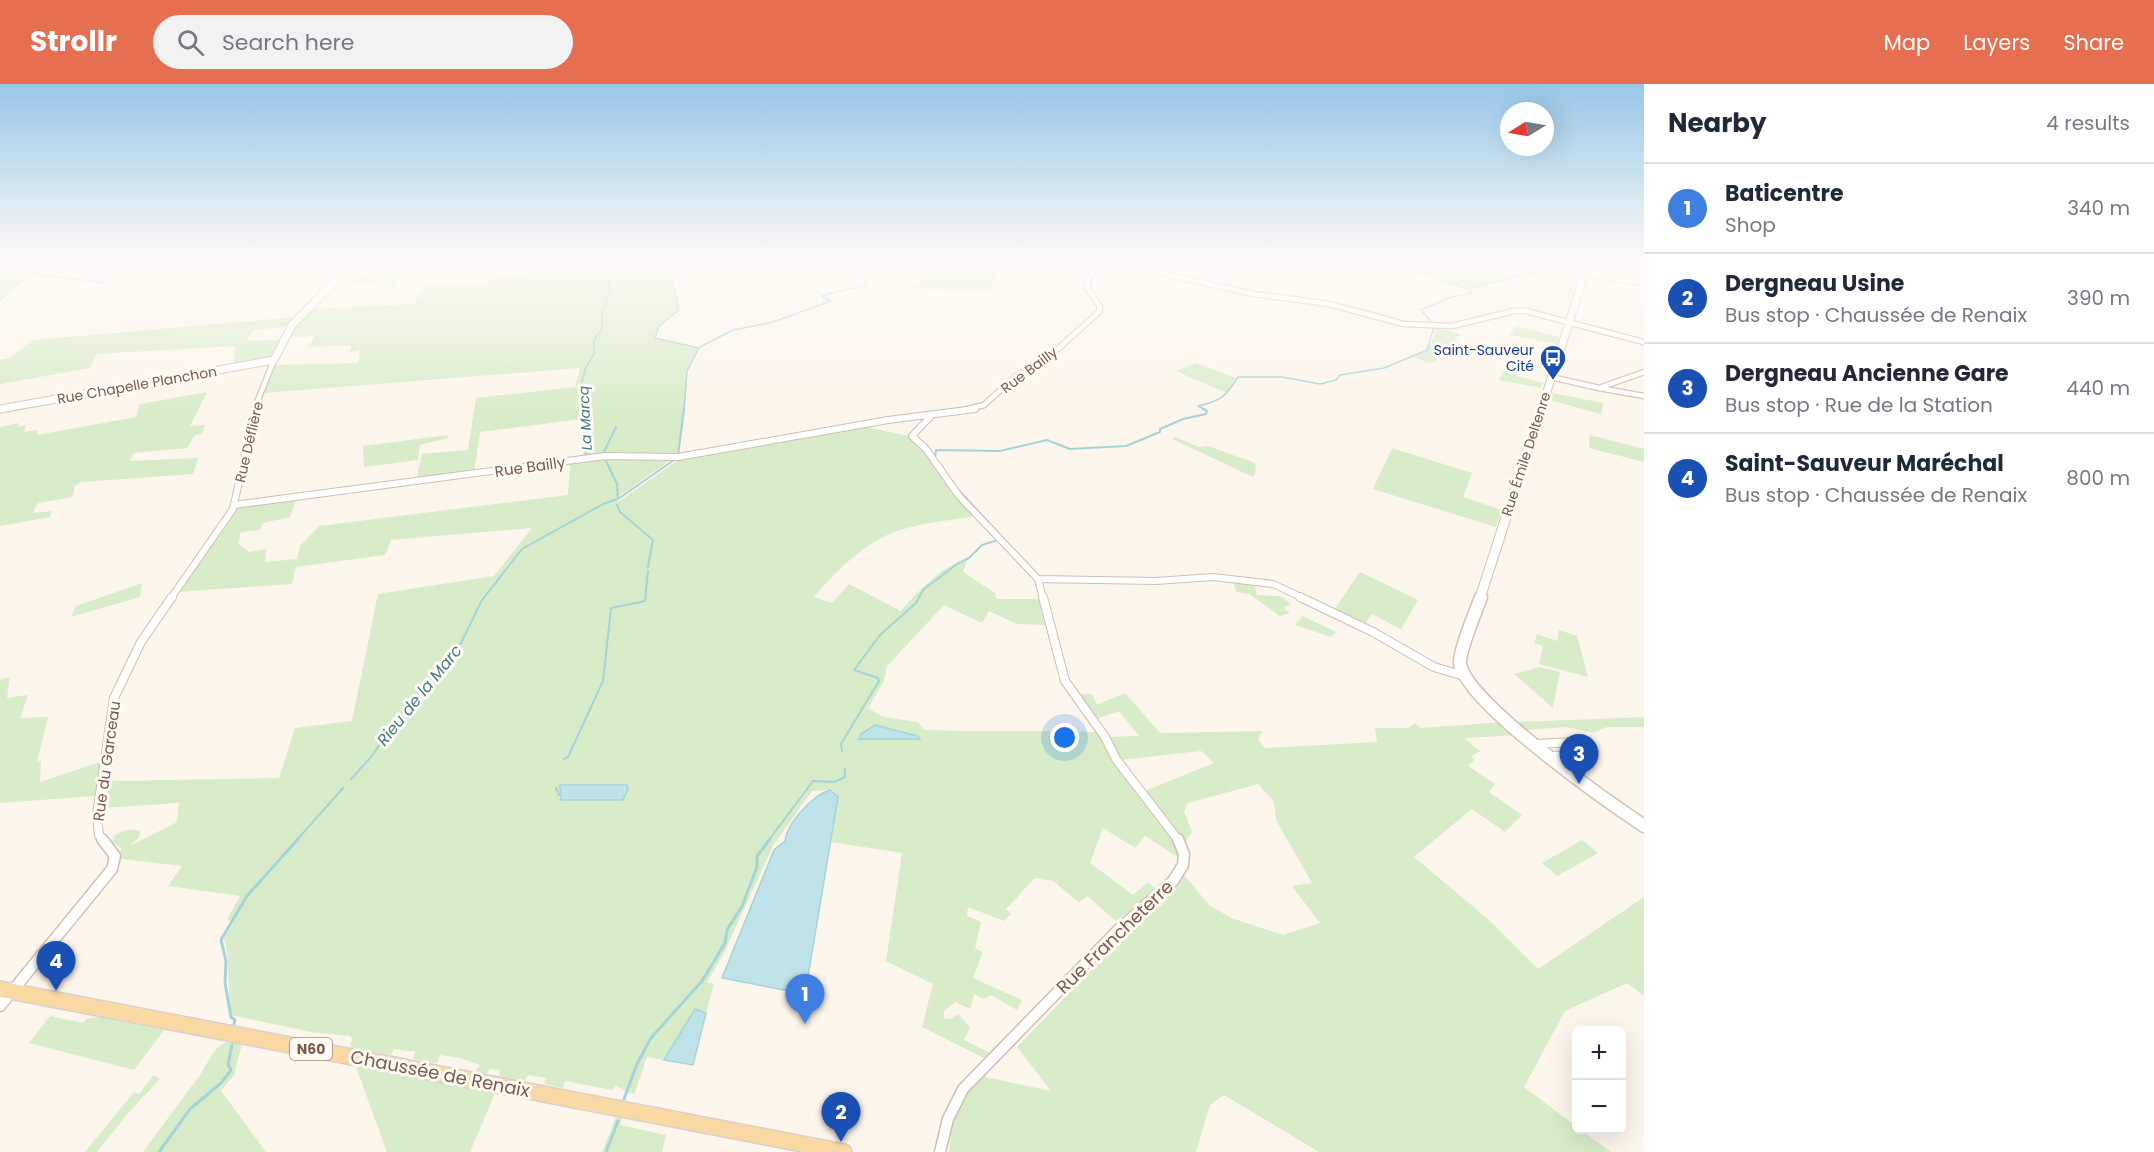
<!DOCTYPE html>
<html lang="en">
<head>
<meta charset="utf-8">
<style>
	:root { --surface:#fff; --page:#f2f2f3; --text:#1f2937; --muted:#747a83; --line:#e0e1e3; --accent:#e76f51 }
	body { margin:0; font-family:Poppins,sans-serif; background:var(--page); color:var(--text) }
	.controls { position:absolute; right:18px; bottom:18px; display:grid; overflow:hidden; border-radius:9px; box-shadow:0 6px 24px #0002 }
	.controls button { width:54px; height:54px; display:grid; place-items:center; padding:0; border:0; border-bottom:2px solid var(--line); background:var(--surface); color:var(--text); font:30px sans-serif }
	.compass { position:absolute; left:1500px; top:18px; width:54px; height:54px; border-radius:50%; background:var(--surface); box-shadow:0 6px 24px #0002; rotate:259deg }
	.you { position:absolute; left:1065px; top:654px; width:21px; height:21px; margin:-15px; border:4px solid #fff; border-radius:50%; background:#1a73e8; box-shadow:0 0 0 9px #1a73e833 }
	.badge { display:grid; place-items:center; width:39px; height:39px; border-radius:50%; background:var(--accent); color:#fff; font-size:20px; font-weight:700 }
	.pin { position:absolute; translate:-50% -50px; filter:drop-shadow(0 2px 3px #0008) }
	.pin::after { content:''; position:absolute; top:32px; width:21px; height:18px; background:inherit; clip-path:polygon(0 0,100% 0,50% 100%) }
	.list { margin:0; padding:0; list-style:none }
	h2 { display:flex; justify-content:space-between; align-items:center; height:78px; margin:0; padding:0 24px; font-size:26px }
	h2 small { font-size:20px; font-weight:400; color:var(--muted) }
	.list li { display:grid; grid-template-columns:39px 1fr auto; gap:18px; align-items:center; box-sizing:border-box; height:90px; padding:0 24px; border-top:2px solid var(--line) }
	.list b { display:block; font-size:22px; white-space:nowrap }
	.list p { margin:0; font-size:20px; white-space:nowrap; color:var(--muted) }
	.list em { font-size:20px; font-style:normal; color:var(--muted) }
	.icon { flex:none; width:33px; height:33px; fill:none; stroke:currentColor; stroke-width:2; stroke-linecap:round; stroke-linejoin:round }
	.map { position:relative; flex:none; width:1644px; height:1068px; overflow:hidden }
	header { display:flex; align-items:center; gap:36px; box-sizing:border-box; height:84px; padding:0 30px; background:var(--accent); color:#fff }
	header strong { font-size:28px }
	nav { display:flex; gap:33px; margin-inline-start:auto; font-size:21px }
	.search { width:420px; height:54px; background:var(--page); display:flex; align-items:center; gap:15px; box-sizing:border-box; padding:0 21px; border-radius:33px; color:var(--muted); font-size:22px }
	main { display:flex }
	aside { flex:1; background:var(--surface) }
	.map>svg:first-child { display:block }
</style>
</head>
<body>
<header>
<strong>Strollr</strong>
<div class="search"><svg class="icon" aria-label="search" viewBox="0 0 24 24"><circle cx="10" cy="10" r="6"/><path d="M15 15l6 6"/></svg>Search here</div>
<nav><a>Map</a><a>Layers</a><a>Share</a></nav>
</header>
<main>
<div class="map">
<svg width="1644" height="1068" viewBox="0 0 1644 1068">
	<rect width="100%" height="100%" fill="#fdf6ec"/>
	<!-- green -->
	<path fill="#d8ecc9" d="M 0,179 L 49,179 L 19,197 L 0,215 Z
		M 540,179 L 681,179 L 671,191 L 679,226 L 659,242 L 655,254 L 699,264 L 687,287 L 687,304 L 678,372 L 617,369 L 584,374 L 581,335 L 480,348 L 474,390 L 416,396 L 422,370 L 468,366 L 476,314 L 575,303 L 580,284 L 263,309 L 275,281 L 358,279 L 360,266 L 350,268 L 351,261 L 308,263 L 315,252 L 289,253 L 294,243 L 310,225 L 413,220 L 427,197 L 484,201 L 493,188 L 529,191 Z
		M 927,179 L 1003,179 L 989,208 L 911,204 Z
		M 1433,179 L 1509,179 L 1526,187 L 1530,184 L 1528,179 L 1543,179 L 1558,183 L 1528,191 L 1573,204 L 1569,219 L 1567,218 L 1569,204 L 1525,191 L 1471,205 L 1417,189 L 1417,187 Z
		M 368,184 L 374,184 L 425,187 L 419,195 L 399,195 L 394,203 L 350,200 L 359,193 L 366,193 L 369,189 L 363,189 Z
		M 297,233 L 288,243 L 253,246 L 247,257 L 281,256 L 271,273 L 234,282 L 235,262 L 96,270 L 90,284 L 0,300 L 0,276 L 10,274 L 34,256 Z
		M 1516,242 L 1559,253 L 1557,260 L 1509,251 Z
		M 1436,244 L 1460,250 L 1437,276 L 1429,279 L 1414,273 C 1429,265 1433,260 1436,244 Z
		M 1196,279 L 1236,294 L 1227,309 L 1176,287 Z
		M 1506,283 L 1519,286 L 1517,292 L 1543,299 L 1541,304 L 1499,296 Z
		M 207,308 L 190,342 L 205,341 L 202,350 L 195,351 L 187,364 L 133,369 L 130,377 L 198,374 L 193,390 L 81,398 L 75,402 L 72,413 L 38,419 L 33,429 L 52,427 L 50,433 L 0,442 L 0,343 L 19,339 L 18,343 L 26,341 L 24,348 L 38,346 L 37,351 L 136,333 L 140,320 Z
		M 1552,309 L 1603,319 L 1601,330 L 1550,316 Z
		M 866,343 L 909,352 L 927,370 L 975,432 C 950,436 922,439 897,447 C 865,458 836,487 814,513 L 832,519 L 849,500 L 901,527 C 914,512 945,477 967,477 L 963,488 L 995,509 L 996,515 L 1039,515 L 1046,537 L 1043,531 L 1045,541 L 1017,540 L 989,527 L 982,539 L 944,521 L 887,582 L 884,597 L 868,624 L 883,633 L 918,638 L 924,646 C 982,648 1039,646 1097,648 L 1112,677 L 1116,679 C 1133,700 1180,748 1179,774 L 1145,752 L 1135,764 L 1103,744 L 1090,779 L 1133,811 L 1148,798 L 1157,806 L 1116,837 L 1087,812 L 1079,819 L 1053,797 L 1035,794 L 1006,825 L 1011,830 L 1004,837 L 968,823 L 967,832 L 981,838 L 975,864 L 983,868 L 973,894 L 1022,916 L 1017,926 L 991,911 L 983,915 L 974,910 L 970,925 L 955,918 L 944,927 L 944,934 L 950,935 L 958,930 L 970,943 L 964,956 L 992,970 L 986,975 L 922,943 L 933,900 L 886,877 L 902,769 L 830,758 L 838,713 L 830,706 L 812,707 L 773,762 L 723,871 L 707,898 L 714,900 L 706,929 L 695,926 L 664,976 L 647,973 L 634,1011 L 616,1002 L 612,1006 L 565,997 L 563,1004 L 544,1000 L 546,994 L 528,991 L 525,997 L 503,994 L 499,990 L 500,986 L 490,985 L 486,990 L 475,987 L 480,981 L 460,974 L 440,971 L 437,979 L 413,975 L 415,968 L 394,965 L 391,971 L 351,964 L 350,960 L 353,955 L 349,952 L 311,948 L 231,931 C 227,905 231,879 224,854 L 233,840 L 227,835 L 240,812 L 168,802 L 182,782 L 122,775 L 119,768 L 122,765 L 112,758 C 115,746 130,744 140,747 L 139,753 L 130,762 L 177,738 L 179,719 L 102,724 L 106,697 L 279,694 L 295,644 L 352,637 L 378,510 L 494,492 L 532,444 L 391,456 L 385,471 L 296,483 L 292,500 L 178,508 L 237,424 L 244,423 L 245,420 L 294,414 L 296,417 L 290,433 L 263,439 L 260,446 L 241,448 L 238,459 L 249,468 L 266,465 L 265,478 L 297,475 L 300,462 L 319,442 L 568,411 L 570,381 L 425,399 L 609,372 L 672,375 L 615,415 L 618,418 L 681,374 Z
		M 448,351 L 448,354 L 420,361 L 418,376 L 364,383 L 363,362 Z
		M 1590,351 L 1644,365 L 1644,378 L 1589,364 Z
		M 1175,353 L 1199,363 L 1208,362 L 1255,379 L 1256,387 L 1253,393 L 1172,355 Z
		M 1392,364 L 1472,389 L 1463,413 L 1502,426 L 1496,443 L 1373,405 Z
		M 1360,488 L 1418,516 L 1401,545 L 1372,530 L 1364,541 L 1334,526 Z
		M 1233,496 L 1254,498 L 1257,511 L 1280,512 L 1291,520 L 1283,524 L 1290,529 L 1280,532 L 1249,510 L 1236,508 Z
		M 142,499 L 140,513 L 71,533 L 76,522 Z
		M 1303,532 L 1336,548 L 1331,553 L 1295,541 Z
		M 1559,546 L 1577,552 L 1588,593 L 1539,580 L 1543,562 L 1534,559 L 1537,550 L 1557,557 Z
		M 1540,583 L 1560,588 L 1553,624 L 1514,590 Z
		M 10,593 L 7,614 L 28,611 L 20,634 L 48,633 L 37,678 L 41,677 L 40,698 L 103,677 L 95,712 L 0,719 L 0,596 Z
		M 1125,609 L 1160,649 L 1262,647 L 1258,655 L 1265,664 L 1377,658 L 1375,644 L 1408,644 L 1415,639 L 1421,644 L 1505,638 L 1520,651 L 1464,654 L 1480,667 L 1471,672 L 1474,676 L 1468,682 L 1495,700 L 1489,708 L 1522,731 L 1505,748 L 1472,725 L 1414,773 L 1488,835 L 1538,885 L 1644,813 L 1644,912 L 1627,899 L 1565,927 L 1524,1003 L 1576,1042 L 1576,1046 L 1581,1046 L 1611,1068 L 1319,1068 L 1224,1011 L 1210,1021 L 1196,1068 L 949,1068 L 951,1053 L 946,1049 L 961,1013 L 983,989 L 985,993 L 1051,1007 L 1017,963 L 1150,825 L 1126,845 L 1124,843 L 1161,814 L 1184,791 L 1210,822 L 1234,835 L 1283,851 L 1320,839 L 1292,802 L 1312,799 L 1276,736 L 1274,718 L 1258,700 L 1188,719 L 1184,727 L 1192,748 L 1185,758 L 1181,755 L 1145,707 L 1214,679 L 1201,667 L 1120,676 L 1108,653 L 1139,652 L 1119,627 L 1096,635 L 1076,610 L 1092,610 L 1097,621 Z
		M 1644,633 L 1644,643 L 1607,643 L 1593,649 L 1566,643 L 1523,646 L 1515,638 Z
		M 1582,756 L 1598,769 L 1557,792 L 1542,779 Z
		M 50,932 L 83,939 L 86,935 L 99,933 L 164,946 L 134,986 L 29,959 Z
		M 226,958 L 242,960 L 234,991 L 221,1007 L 266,1068 L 143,1068 C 162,1042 181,1016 200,991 C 209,978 212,965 226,958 Z
		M 356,983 L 495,1009 L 470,1068 L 387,1068 Z
		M 154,991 L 160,995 L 129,1028 L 97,1068 L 85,1068 L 134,1008 L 139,1010 Z
		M 616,1033 L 622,1034 L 620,1041 L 666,1051 L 662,1068 L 602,1068 Z"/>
	<!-- water -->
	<path fill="#bfe3e8" stroke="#a5d3da" stroke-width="1.5" d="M 875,641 L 917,652 L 920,655 L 859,655 L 861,650 Z
		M 560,701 L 627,701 L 628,705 L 623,716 L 561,716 Z
		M 830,706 L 838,713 L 805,910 L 722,894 L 774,766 L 785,757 C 787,739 813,711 830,706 Z
		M 695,925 L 706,929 L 693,981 L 664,976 Z"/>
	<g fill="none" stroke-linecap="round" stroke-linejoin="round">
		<!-- stream-far2 -->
		<path stroke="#a5d3da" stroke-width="1.5" d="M 681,179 L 671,191 L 679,226 L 659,242 L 655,254 L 699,264 L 687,287 L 684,326
			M 1395,179 L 1470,206 L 1472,209 L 1451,213 L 1421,226 L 1432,239
			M 1630,179 L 1644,180
			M 35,189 L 51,179
			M 1470,204 L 1555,184
			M 0,216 L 20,198 L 34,190 L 108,199
			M 700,263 L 733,246 L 770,239 L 831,217 L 821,212 L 866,201 L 866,179
			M 583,326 L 581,301 L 586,283 L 594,270 L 594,256 L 602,245 L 602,226 L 610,209 L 608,193 L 615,179
			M 1206,326 L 1198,322 C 1220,317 1226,313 1238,293 L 1282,293 L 1320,300 L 1336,296 L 1340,291 L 1384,284 L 1427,266 L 1434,243"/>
		<!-- stream-far1 -->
		<path stroke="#a5d3da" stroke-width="2" d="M 583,325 L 586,372
			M 603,370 L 616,343
			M 678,372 L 684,325
			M 604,373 L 617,400 L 618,415
			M 935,373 L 936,366 L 1000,367 L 1047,356 L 1070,365 L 1126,362 L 1160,348 L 1160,345 L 1183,335 L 1206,330 L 1207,327 L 1203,325
			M 955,402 L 1002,453
			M 617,421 L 620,428 L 653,456 L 648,483
			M 842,667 L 841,660 L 879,597 L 878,594 L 854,586 L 880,551 L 916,519 L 923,506 L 957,480 L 969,474 L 982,461 L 998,456
			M 564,675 L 568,673 L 603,597 L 611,524 L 645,517 L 648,487
			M 351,695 L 372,672 L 393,640 L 461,559 L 482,516 L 522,465 L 603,420 L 618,415 L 674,376
			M 556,704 L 559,711
			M 296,757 L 343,704
			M 768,757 L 813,697 L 834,698 L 845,693 L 845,685"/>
		<!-- stream -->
		<path stroke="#a5d3da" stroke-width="3" d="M 234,940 L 235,936 L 231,933 L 225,899 L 226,877 L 221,856 L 247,812 L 298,755
			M 624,1015 L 637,980 L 651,954 L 702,897 L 725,859 L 727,846 L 742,822 L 757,783 L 757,772 L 770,755
			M 159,1068 L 190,1025 L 221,999 L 231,986 L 228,980 L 232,961
			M 606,1068 L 618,1037"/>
		<!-- street-far3 casing -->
		<g stroke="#d1beb0" stroke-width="7">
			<path id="street-far3" d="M 1085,179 L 1153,187 L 1248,209 L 1329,220 L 1404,240 L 1452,242 L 1514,227 L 1526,227 L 1644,258
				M 1551,293 L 1599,304 L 1644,288
				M 1599,304 L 1644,312
				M 254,326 L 274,276
				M 964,326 L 984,321 L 1015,293 L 1051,271 L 1099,228 L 1100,223 L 1087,203 L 1089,194 L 1098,182"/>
		</g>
		<!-- street-far2 casing -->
		<g stroke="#d1beb0" stroke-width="8">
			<path id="street-far2" d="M 932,331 L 912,352 L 926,365 L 959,412 L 1038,495 L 1043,514
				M 234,421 L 605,372 L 678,373 L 888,336 L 975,325
				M 1038,495 L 1156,497 L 1213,493 L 1273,500 L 1303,514
				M 171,514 L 233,425 L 255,325"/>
		</g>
		<!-- street-far1 casing -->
		<g stroke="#d1beb0" stroke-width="10">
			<path id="street-far1" d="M 1043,513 L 1065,597 L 1105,653 L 1116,675 L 1179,757
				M 1300,513 L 1373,548 L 1434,583 L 1464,592
				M 1534,660 L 1580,658 L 1589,671 L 1551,672
				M 103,757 L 99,751 L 97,730 L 114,614 L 141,558 L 172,513"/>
		</g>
		<!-- street casing -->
		<g stroke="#d1beb0" stroke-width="13">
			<path id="street" d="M 0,922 L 112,785 L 115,772 L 102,755
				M 940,1068 L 948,1035 L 963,1005 L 1119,845 L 1173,797 L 1183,781 L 1184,770 L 1178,755"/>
		</g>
		<!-- secondary-far2 casing -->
		<g stroke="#d6c0b0" stroke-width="9">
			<path id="secondary-far2" d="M 1546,179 L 1591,190 L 1644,198
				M 0,325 L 274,276 L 292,241 L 328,205 L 346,179
				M 1541,326 L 1585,189"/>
		</g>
		<!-- secondary-far1 casing -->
		<g stroke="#d6c0b0" stroke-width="11">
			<path id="secondary-far1" d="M 1480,514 L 1541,325"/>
		</g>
		<!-- secondary casing -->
		<g stroke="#d6c0b0" stroke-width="15">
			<path id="secondary" d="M 1481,513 C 1476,527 1459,567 1460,579 C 1464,617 1608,718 1644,742"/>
		</g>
		<!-- primary casing -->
		<g stroke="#dad1cd" stroke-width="18">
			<path id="primary" d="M 0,905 L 844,1068"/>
		</g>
		<!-- street-far3 -->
		<use href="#street-far3" stroke="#fff" stroke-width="4.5"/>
		<!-- street-far2 -->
		<use href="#street-far2" stroke="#fff" stroke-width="6"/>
		<!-- street-far1 -->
		<use href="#street-far1" stroke="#fff" stroke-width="8"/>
		<!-- street -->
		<use href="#street" stroke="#fff" stroke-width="10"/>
		<!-- secondary-far2 -->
		<use href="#secondary-far2" stroke="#fff" stroke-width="7"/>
		<!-- secondary-far1 -->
		<use href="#secondary-far1" stroke="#fff" stroke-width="9"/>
		<!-- secondary -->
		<use href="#secondary" stroke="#fff" stroke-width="12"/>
		<!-- primary -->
		<use href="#primary" stroke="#fbd9a5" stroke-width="15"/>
	</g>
	<!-- sky -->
	<linearGradient id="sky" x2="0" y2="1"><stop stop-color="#97c7e8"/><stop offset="0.54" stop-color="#fefbf6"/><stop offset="1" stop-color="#fefbf6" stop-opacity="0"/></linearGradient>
	<rect width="1644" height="329" fill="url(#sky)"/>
	<!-- icons -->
	<defs>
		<g id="bus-pin" transform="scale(1.35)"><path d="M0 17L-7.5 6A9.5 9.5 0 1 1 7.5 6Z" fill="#1a4fb4" stroke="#fffaf3"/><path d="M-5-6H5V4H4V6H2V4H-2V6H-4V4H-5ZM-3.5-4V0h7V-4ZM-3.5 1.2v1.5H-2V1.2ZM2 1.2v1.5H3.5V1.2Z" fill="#fff"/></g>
	</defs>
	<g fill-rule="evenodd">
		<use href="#bus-pin" x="1553" y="274"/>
	</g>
	<g text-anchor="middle" stroke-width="6" stroke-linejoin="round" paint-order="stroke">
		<!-- far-transit labels -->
		<g font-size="14" fill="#164399" stroke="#fffaf3" text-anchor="end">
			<text x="1534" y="271">Saint-Sauveur<tspan x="1534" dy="16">Cité</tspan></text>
		</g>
		<!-- far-street labels -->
		<g font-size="14" fill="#7a5c4d" stroke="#fffaf3">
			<text transform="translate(1029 286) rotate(-37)" y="5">Rue Bailly</text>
			<text transform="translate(137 301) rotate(-10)" y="5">Rue Chapelle Planchon</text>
			<text transform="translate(249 358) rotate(-77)" y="5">Rue Déflière</text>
			<text transform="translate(1526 370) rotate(-72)" y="5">Rue Émile Deltenre</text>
		</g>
		<!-- far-water labels -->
		<g font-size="14" font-style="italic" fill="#437c86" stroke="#fffaf3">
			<text transform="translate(585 334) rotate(-93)" y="5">La Marcq</text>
		</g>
		<!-- shield labels -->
		<rect fill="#fffaf3" stroke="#a28b7f" stroke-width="1.5" x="290" y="954" width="42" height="22" rx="4.5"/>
		<g font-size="14" font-weight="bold" fill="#7a5c4d">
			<text x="311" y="970">N60</text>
		</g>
		<!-- street labels -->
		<g font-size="15" fill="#7a5c4d" stroke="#fffaf3">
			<text transform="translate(530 383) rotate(-8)" y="5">Rue Bailly</text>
			<text transform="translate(107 677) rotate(-82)" y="5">Rue du Garceau</text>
		</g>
		<!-- water labels -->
		<g font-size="16" font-style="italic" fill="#437c86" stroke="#fffaf3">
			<text transform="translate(419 611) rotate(-51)" y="6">Rieu de la Marc</text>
		</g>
		<!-- near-street labels -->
		<g font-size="18" fill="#7a5c4d" stroke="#fffaf3">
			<text transform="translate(1115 853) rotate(-44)" y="6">Rue Francheterre</text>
			<text transform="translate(440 990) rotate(11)" y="6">Chaussée de Renaix</text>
		</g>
	</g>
</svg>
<div class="controls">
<button>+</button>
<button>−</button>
</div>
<svg class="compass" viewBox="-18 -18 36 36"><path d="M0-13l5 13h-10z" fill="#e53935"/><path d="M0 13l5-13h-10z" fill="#747a83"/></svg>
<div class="you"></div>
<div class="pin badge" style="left:805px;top:940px;background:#3f7fe0">1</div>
<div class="pin badge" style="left:841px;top:1058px;background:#1a4fb4">2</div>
<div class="pin badge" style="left:1579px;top:700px;background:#1a4fb4">3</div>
<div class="pin badge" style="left:56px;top:907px;background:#1a4fb4">4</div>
</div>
<aside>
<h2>Nearby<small>4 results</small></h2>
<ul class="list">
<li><span class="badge" style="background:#3f7fe0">1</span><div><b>Baticentre</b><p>Shop</p></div><em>340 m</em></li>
<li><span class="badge" style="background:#1a4fb4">2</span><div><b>Dergneau Usine</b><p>Bus stop · Chaussée de Renaix</p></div><em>390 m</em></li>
<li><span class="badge" style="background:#1a4fb4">3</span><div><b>Dergneau Ancienne Gare</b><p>Bus stop · Rue de la Station</p></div><em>440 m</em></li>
<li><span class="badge" style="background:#1a4fb4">4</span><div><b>Saint-Sauveur Maréchal</b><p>Bus stop · Chaussée de Renaix</p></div><em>800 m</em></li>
</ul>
</aside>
</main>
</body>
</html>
